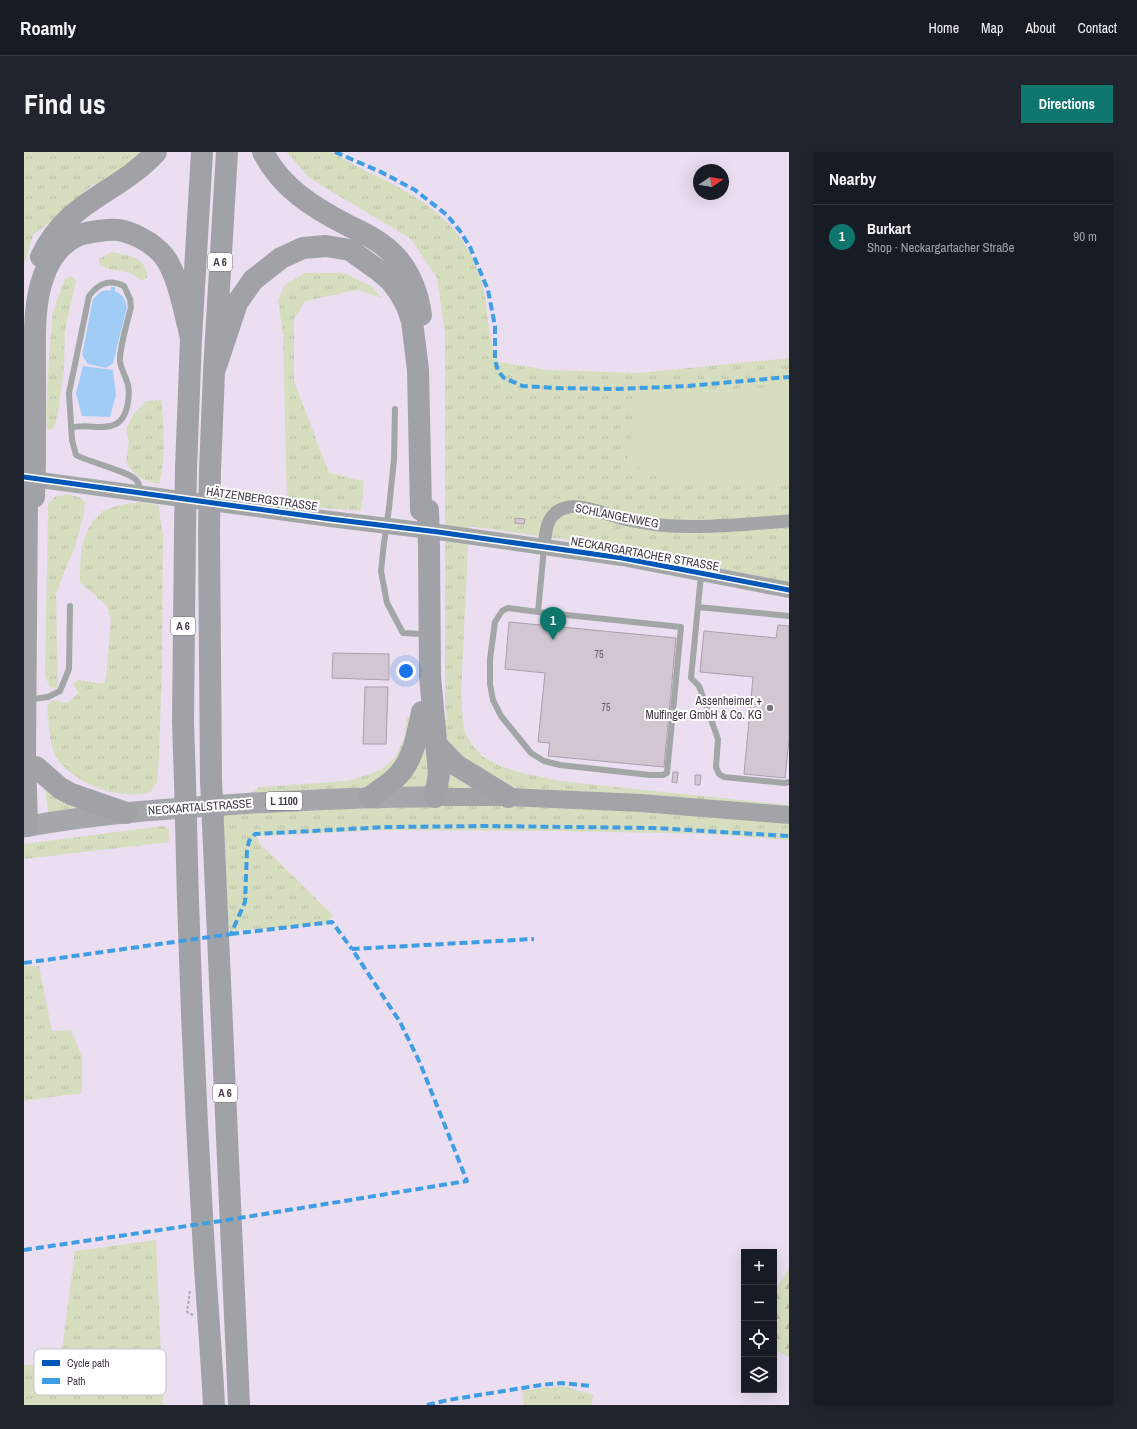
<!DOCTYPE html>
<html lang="en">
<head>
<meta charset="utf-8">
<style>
	:root { --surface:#171b24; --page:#20242c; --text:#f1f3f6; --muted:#9ea1a6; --line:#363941; --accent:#0f766e }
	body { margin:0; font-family:"Archivo Narrow",sans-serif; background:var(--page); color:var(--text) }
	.controls { position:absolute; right:12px; bottom:12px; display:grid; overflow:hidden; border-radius:0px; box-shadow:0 4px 16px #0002 }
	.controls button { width:36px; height:36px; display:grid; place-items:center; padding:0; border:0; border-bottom:1px solid var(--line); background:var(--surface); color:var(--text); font:20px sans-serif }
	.compass { position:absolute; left:669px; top:12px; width:36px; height:36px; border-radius:50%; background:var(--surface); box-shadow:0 4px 16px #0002; rotate:78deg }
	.you { position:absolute; left:382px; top:519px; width:14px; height:14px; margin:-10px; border:3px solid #fff; border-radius:50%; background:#1a73e8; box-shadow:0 0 0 6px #1a73e833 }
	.badge { display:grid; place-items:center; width:26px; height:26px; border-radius:50%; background:var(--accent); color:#fff; font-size:13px; font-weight:700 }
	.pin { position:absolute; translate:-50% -33px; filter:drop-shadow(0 1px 2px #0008) }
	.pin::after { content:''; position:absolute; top:21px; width:14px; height:12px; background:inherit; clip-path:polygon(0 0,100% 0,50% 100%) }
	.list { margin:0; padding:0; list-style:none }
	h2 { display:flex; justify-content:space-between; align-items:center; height:52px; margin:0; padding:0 16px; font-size:17px }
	h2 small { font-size:13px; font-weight:400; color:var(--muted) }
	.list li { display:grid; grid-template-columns:26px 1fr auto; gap:12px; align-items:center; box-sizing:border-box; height:64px; padding:0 16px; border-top:1px solid var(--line) }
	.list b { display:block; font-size:15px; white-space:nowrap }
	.list p { margin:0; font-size:13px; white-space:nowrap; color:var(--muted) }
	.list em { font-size:13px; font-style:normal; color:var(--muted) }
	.icon { flex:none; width:22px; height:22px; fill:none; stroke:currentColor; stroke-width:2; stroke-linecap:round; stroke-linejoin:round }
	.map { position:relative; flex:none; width:765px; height:1253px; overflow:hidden; border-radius:0px }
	header { display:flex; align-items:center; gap:24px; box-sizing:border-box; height:56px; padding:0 20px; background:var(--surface); border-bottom:1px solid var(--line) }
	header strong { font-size:19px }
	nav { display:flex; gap:22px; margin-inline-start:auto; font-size:14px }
	.intro { display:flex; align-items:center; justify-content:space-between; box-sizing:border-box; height:96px; padding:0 24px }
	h1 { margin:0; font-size:28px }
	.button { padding:10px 18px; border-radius:0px; background:var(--accent); color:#fff; font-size:14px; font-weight:700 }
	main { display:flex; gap:24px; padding:0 24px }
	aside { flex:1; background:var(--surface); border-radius:0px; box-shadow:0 4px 16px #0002 }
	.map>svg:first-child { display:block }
</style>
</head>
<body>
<header>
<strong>Roamly</strong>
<nav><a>Home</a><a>Map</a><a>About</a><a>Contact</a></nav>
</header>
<div class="intro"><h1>Find us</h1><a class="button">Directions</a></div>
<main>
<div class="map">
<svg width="765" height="1253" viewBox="0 0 765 1253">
	<defs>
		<pattern id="grass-tufts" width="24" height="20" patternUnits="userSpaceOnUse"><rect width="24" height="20" fill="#d7dec0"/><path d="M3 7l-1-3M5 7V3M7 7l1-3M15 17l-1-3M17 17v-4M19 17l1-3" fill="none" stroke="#babfa6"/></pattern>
		<pattern id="forest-firs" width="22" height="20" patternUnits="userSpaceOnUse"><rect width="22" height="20" fill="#d7dec0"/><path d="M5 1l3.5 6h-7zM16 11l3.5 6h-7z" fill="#babfa6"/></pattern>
	</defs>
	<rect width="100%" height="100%" fill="#eadef0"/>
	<!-- grass -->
	<path fill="url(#grass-tufts)" d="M 0,0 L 124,0 L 90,25 L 68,33 L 30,67 L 9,83 L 0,113 Z
		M 263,0 C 272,0 300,0 306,0 C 316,4 326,11 336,16 C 391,42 439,67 458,130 C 465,157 462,185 475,210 L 524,218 L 615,221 L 765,206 L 765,233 L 752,235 L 671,241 L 615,241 L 642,327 L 682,327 L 765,333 L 765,430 L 574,392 L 445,374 L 437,542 L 439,568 L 441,581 L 449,594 L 459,605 L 474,613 L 494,620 L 536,629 L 765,653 L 765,688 L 687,682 L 532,679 L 362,678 L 233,684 L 236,692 L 309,763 L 303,772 L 205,779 L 198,644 L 223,643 L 236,635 L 322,629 L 340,624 L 358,617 L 371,605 L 380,587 L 383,565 L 423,567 L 421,553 L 421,180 L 413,126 L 387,87 L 285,26 Z
		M 88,100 C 106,104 121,104 124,125 L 118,129 L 107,121 L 85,117 L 75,113 L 75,107 Z
		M 281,121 L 320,121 L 347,134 L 358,146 L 333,138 L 281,149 L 270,167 L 270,229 L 305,321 L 340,329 L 337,359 L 263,353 L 259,183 L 254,148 L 261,133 Z
		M 47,124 L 52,129 L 41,178 L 40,217 L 34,261 L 29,278 L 23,277 L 22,262 L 25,203 L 29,159 L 41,127 Z
		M 137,248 C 140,273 142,308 135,332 C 119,329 111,324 102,311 L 105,290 L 102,277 L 109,263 L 122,249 Z
		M 45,342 L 57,346 L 61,351 L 59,366 L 51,394 L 32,441 L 34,536 L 26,535 L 21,524 L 24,352 L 32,344 Z
		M 119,350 L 134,353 L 139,383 L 138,515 L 135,605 L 133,630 L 126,641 C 118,642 109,643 102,642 C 78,641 43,625 31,603 C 26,594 24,566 23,555 L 28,548 L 44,551 L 54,541 L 49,532 L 54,528 L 79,532 L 82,526 L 87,468 L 83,454 L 56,430 C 56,407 56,382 73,365 C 75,363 77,360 79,359 C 92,353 105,351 119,350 Z
		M 21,635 L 59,656 L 24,661 Z
		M 139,674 L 145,677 L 145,690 L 0,707 L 0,692 Z
		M 0,814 L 15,814 L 28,879 L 47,878 L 58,905 L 58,941 L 0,949 Z
		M 132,1088 L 139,1253 L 0,1253 L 0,1213 L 36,1211 L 51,1099 Z
		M 538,1234 L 570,1243 L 567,1253 L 500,1253 L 498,1239 Z"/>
	<!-- forest -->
	<path fill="url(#forest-firs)" d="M 765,1117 L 765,1205 L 750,1198 L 750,1140 Z"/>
	<!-- garden -->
	<path fill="#d7dec0" d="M 765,233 L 765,333 L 682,327 L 642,327 L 603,311 L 615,241 L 671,241 L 752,235 Z"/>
	<!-- water -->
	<path fill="#a0ccf5" d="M 87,135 L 91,135 L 91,139 C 99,143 101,147 103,155 L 89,211 L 82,216 L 64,212 L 58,203 L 69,147 L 76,140 L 82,138 L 86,139 Z
		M 59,214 L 89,218 L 92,243 L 86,265 L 58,264 L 52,241 Z"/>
	<!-- building -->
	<path fill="#d2c6d3" stroke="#aa9fab" d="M 491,366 L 501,367 L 500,372 L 491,371 Z
		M 485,470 L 652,486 L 640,615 L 524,604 L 526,591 L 514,590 L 521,521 L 481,517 Z
		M 754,473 L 765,474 L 765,588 L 761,626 L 720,622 L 729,525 L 676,520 L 680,479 L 752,486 Z
		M 309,501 L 365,502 L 365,528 L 308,526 Z
		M 341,535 L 364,535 L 362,592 L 339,592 Z
		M 649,620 L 654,620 L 653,631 L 648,630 Z
		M 671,623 L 677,623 L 676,633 L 671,633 Z"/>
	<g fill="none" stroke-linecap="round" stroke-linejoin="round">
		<!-- path -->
		<path stroke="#aaa9ae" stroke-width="2" stroke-dasharray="3 2" stroke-linecap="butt" d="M 166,1139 L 163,1160 L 169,1163"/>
		<!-- service -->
		<path stroke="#a2a6a7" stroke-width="6" d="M 47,276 C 62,271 78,279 92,272 C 104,266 106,244 104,233 C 102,225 97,217 96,209 C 95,197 104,168 107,155 L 106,147 L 100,134 C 85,127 75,131 65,144 L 45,241 L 48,288 L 52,303 C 64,310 108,320 113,329 C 115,332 116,337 118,341
			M 365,356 L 370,308 L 371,257
			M 360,391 L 357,419 L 363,451 L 379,481 L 397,482
			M 677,423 L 667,526 L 675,534 L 694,587 L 692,615 L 695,622 L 700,625 L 761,631 L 765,630
			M 674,455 L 765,464
			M 514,460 L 657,475 L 643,621 L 639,623 L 626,623 L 536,613 L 520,609 L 507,601 L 477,564 L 469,548 L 466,532 L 466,507 L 471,470 L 478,459 L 484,456 L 514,460 L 520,396
			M 9,547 L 24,545 L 36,539 L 45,517 L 46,454"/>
		<!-- minor -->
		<path stroke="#a2a6a7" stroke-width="13" d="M 520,394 C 522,376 523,359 545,355 C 558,352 590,365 604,368 C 614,370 624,371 634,373 C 678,377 722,372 765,369"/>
		<!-- tertiary -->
		<path stroke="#a2a6a7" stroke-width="16" d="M 1,326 L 306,367 L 414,380 L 598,406 L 765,438"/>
		<!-- secondary -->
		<path stroke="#a2a5a8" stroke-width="18" d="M 411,645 L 484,645 L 617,651 L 765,663"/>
		<!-- primary -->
		<path stroke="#a6a7ac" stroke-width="21" d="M 0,675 C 75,661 153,656 229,651 C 290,648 350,644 411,645"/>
		<!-- motorway -->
		<path stroke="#a1a2a7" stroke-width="22" d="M 239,0 C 257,36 290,56 325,74 C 342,82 360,91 373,106 C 387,122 394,142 397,163
			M 17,105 C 43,48 94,42 132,0
			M 190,220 L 213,151 L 229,128 L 257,106 L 279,96 L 302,94 L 326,98 L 354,118 L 366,128 L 375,140 L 383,154 L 388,169 L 394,218 L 397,358
			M 11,308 C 11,277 11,247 11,216 C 11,186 9,152 20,123 C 26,106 38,90 55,83 C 64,80 85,77 94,78 C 109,80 129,91 139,103 C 154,121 161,162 167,186
			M 162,317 L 167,186 L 178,0
			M 186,318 L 190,220 L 203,0
			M 3,344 L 1,603 L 3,674
			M 161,379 L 159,570 L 161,630
			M 185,380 L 187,628
			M 405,396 L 406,524 L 415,622 L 411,645
			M 412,592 L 432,613 L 484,645
			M 12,615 L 36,636 L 47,642 L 102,661
			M 346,645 C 354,639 362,634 369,628 C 389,612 393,584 398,560"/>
		<!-- service-bridge -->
		<path stroke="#a2a6a7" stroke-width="6" d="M 360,391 L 365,356"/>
		<!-- motorway-bridge -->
		<path stroke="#a1a2a7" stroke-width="22" d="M 10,345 L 11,308
			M 404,358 L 405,396
			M 161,379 L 162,317
			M 185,380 L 186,318
			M 187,628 L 215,1253
			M 161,630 C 164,780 170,931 179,1081 C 182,1138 187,1196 190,1253"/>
		<!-- quiet -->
		<path stroke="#3f9ee3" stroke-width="4" stroke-dasharray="8 4" stroke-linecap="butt" d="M 311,0 L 357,20 L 391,38 L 423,63 L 436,79 L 446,95 L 464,138 L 471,174 L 471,208 L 474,219 L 480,226 L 499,234 L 530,236 L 594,237 L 663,234 L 765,225
			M 207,782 L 308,770 L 328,797
			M 0,811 L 207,782 L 221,750 L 223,699 L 225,689 L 231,682 L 363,675 L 462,674 L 630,676 L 765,684
			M 0,1098 L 197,1069 L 443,1029 L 396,911 L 376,870 L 328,797 L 510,787
			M 403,1253 L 424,1248 L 517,1233 L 537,1231 L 568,1234"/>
		<!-- cycleway casing -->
		<g stroke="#fff" stroke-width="8">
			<path id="cycleway" d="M 0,325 L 306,367 L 414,380 L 598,406 L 765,438"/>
		</g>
		<!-- cycleway -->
		<use href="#cycleway" stroke="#0057b8" stroke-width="5"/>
	</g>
	<!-- markers -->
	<circle fill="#7d7381" stroke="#fff" stroke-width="1.5" cx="746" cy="556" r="4"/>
	<g text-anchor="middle" stroke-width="4" stroke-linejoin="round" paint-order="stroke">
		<!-- number labels -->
		<g font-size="10" fill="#665c68">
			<text x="575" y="506">75</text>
			<text x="582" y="559">75</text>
		</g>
		<!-- shield labels -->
		<g fill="#fff" stroke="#7b747d" stroke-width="1">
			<rect x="184" y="101" width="24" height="18" rx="3"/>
			<rect x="147" y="465" width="24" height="18" rx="3"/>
			<rect x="242" y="640" width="36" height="18" rx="3"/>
			<rect x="189" y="932" width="24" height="18" rx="3"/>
		</g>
		<g font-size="11" font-weight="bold" fill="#423945">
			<text x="196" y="114">A 6</text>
			<text x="159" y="478">A 6</text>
			<text x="260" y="653">L 1100</text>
			<text x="201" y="945">A 6</text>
		</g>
		<!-- street labels -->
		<g font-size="12" fill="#423945" stroke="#fff">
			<text transform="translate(238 347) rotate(8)" y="4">HÄTZENBERGSTRASSE</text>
			<text transform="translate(593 364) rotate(11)" y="4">SCHLANGENWEG</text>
			<text transform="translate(621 402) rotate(10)" y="4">NECKARGARTACHER STRASSE</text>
			<text transform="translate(176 655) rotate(-4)" y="4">NECKARTALSTRASSE</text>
		</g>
		<!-- poi labels -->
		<g font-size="12" fill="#423945" stroke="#fff" text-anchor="end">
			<text x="738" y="553">Assenheimer +<tspan x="738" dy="14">Mulfinger GmbH &amp; Co. KG</tspan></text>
		</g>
	</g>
	<!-- legend -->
	<rect x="10" y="1197" width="132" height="46" rx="6" fill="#fff" stroke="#c6c4c7" stroke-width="1"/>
	<rect x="18" y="1208" width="18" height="6" fill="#0057b8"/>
	<rect x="18" y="1226" width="18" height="6" fill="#3f9ee3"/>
	<g font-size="11" fill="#423945">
		<text x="43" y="1215">Cycle path</text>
		<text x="43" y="1233">Path</text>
	</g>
</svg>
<div class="controls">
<button>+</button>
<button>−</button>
<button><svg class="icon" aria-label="locate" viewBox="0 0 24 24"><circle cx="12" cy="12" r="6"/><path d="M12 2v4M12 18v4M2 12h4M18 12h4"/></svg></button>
<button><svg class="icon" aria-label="layers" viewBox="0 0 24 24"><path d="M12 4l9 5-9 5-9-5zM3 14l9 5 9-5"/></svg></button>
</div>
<svg class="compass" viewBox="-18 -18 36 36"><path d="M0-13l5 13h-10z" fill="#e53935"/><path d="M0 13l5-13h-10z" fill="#9ea1a6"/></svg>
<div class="you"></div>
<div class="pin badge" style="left:529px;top:488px">1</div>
</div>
<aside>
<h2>Nearby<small></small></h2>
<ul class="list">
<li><span class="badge">1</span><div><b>Burkart</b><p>Shop · Neckargartacher Straße</p></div><em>90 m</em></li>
</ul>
</aside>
</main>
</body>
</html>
